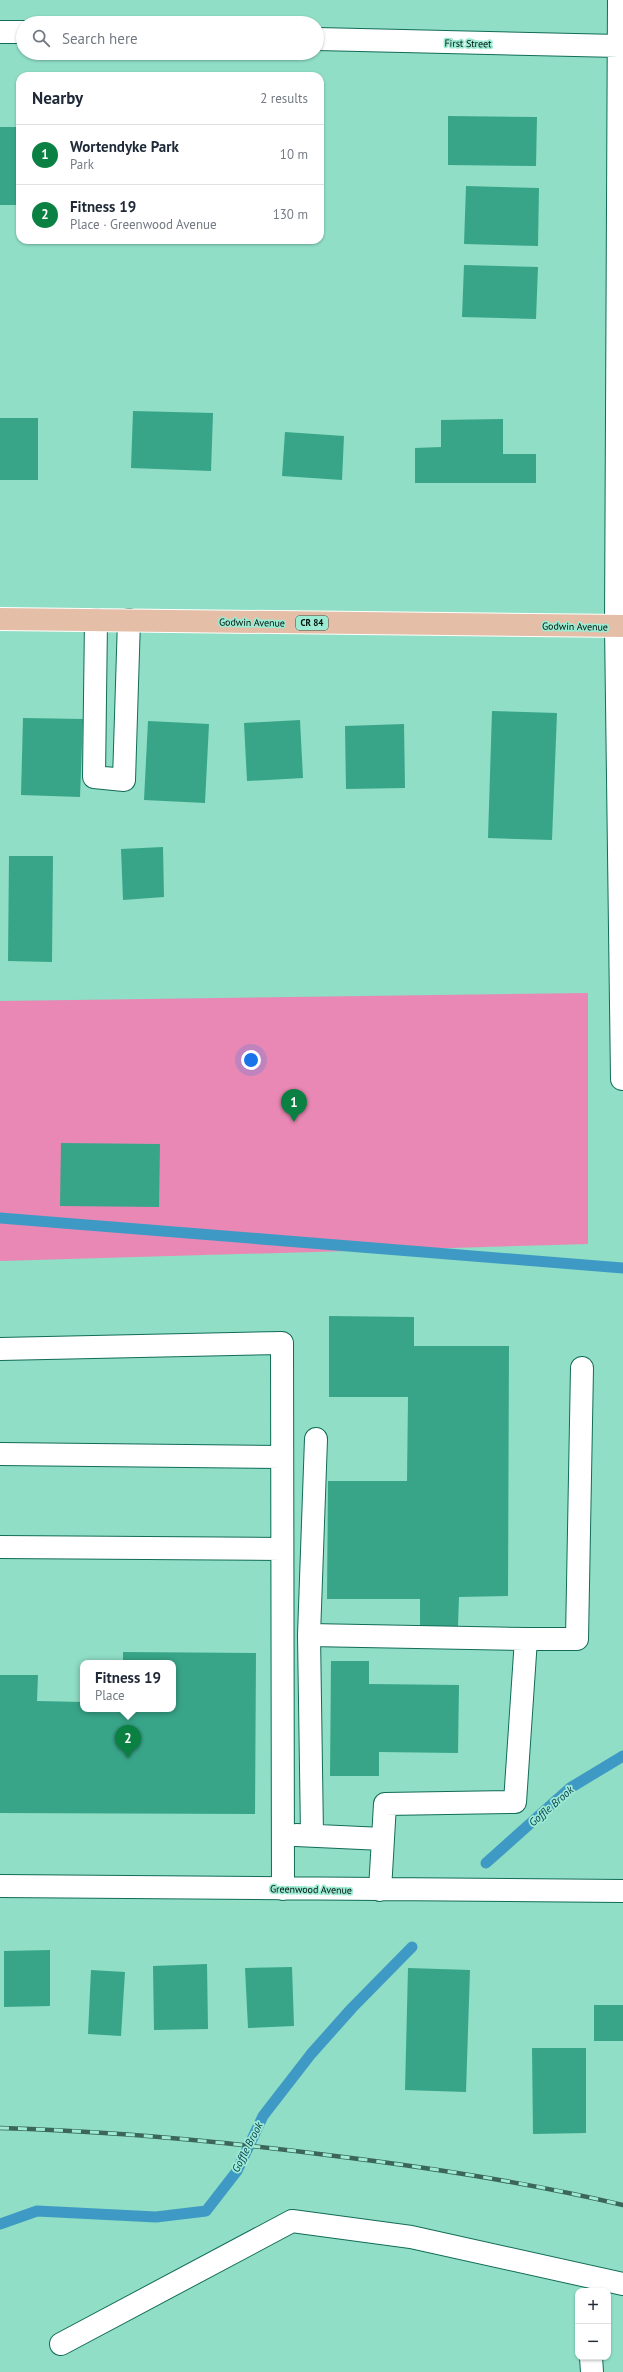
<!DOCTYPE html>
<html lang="en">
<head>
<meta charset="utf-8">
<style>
	:root { --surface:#fff; --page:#f6f6f7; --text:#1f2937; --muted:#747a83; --line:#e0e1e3; --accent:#0b8043 }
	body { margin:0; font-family:"PT Sans",sans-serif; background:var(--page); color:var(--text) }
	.controls { position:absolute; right:12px; bottom:12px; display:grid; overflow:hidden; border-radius:8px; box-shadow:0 1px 3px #0004 }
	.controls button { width:36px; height:36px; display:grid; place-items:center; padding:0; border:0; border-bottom:1px solid var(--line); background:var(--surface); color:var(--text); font:20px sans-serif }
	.you { position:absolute; left:251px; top:1060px; width:14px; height:14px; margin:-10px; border:3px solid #fff; border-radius:50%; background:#1a73e8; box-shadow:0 0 0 6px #1a73e833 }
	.badge { display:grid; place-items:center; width:26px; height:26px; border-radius:50%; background:var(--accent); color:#fff; font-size:13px; font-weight:700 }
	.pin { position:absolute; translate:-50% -33px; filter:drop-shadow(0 1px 2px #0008) }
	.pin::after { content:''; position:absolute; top:21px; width:14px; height:12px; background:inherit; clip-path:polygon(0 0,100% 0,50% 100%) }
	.popup { position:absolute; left:80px; top:1660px; width:96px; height:52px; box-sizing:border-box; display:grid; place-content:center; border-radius:8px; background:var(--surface); filter:drop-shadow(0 1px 3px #0005); font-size:13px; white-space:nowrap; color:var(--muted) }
	.popup b { font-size:15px; color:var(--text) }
	.popup::after { content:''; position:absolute; left:50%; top:100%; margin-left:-8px; border:8px solid transparent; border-top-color:var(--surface) }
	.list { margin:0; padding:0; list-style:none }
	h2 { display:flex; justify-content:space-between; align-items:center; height:52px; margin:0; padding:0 16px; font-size:17px }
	h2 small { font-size:13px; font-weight:400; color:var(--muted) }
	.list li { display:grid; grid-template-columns:26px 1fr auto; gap:12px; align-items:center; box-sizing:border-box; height:60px; padding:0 16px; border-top:1px solid var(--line) }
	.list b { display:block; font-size:15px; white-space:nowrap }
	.list p { margin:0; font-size:13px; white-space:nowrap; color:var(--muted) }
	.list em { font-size:13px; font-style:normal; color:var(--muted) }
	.icon { flex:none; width:22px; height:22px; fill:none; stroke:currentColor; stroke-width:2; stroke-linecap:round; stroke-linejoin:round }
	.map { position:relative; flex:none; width:623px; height:2372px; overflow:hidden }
	.search { position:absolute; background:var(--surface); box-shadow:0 1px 3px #0004; left:16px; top:16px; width:308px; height:44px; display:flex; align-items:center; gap:10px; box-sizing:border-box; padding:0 14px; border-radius:22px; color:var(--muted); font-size:15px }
	.panel { position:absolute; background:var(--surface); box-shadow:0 1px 3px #0004; left:16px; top:72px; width:308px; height:172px; border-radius:12px }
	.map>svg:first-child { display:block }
</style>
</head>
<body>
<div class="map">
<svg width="623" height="2372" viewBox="0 0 623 2372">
	<rect width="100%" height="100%" fill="#8fdec5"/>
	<!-- green -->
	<path fill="#e988b4" d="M 588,993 L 588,1244 L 0,1261 L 0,1001 Z"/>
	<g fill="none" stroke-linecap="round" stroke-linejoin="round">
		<!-- stream -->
		<path stroke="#3e9ac5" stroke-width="11" d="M 0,1218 L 623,1268
			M 486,1863 L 570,1788 L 623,1756
			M 0,2224 L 37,2211 L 156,2217 L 206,2211 L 237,2171 L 263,2116 L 311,2054 L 352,2008 L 412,1947"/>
	</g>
	<!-- building -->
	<path fill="#38a589" d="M 448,116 L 537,117 L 536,166 L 448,165 Z
		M 0,127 L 16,127 L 16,156 L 20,156 L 20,205 L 0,205 Z
		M 466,186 L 539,188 L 538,246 L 464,244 Z
		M 464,265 L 538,267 L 536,319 L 462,317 Z
		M 133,411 L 213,413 L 211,471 L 131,468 Z
		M 0,418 L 38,418 L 38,480 L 0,480 Z
		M 503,419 L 503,454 L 536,454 L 536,483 L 415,483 L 415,448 L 441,447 L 441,420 Z
		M 285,432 L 344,436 L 342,480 L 282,476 Z
		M 492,711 L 557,713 L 552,840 L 488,838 Z
		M 23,718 L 83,719 L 80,797 L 21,795 Z
		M 300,720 L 303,778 L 247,781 L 244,723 Z
		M 148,721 L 209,724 L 205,803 L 144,800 Z
		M 404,724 L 405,788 L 346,789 L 345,726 Z
		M 163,847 L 164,897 L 123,900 L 121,849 Z
		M 9,856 L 53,856 L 52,962 L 8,961 Z
		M 61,1143 L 160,1144 L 159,1207 L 60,1206 Z
		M 329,1316 L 414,1317 L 414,1346 L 509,1346 L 508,1596 L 459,1597 L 458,1626 L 420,1626 L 420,1599 L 327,1599 L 328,1481 L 407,1481 L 408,1397 L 329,1397 Z
		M 123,1652 L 256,1653 L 255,1814 L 0,1813 L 0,1675 L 38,1675 L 37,1701 L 83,1702 L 83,1709 L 173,1709 L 173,1663 L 123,1663 Z
		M 331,1661 L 369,1661 L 369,1684 L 459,1685 L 458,1753 L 379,1752 L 379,1776 L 330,1776 Z
		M 50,1950 L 50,2006 L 4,2007 L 4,1951 Z
		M 207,1964 L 208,2029 L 154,2030 L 153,1966 Z
		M 292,1967 L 294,2026 L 248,2028 L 245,1968 Z
		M 408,1968 L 470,1970 L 466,2092 L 405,2090 Z
		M 91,1970 L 125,1972 L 121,2036 L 88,2034 Z
		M 594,2005 L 623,2005 L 623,2041 L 594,2041 Z
		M 532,2048 L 586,2048 L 586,2133 L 533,2134 Z"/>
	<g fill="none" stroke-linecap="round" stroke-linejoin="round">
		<!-- minor casing -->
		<g stroke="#136c57" stroke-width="24">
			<path id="minor" d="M 619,0 L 616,626 L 622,1079
				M 0,32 L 23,32
				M 317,39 L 619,46
				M 96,620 L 94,777 L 124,780 L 129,620
				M 0,1349 L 282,1343 L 283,1889
				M 0,1454 L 282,1457
				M 0,1547 L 282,1549
				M 309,1635 L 316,1439
				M 296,1835 L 383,1839
				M 312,1835 L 309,1635 L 526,1639
				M 0,1886 L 623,1891
				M 380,1890 L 385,1804 L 515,1802 L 526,1639 L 577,1639 L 582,1368
				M 61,2344 L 292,2221 L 411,2237 L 623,2284
				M 591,2357 L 592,2372"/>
		</g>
		<!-- major casing -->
		<g stroke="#fff" stroke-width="24">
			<path id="major" d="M 0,619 L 623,626"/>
		</g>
		<!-- minor -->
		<use href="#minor" stroke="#fff" stroke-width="22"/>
		<!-- major -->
		<use href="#major" stroke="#e4bea6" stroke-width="22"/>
		<!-- rail casing -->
		<g stroke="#3b6658" stroke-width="4.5">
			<path id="rail" d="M 0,2128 C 109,2131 219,2141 327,2155 C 426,2167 526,2182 623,2205"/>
		</g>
		<!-- rail -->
		<use href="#rail" stroke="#9cebd2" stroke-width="3" stroke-dasharray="9" stroke-linecap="butt"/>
	</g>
	<g text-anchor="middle" stroke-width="3.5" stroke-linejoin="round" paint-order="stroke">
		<!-- shield labels -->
		<rect fill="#9cebd2" stroke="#2f5247" stroke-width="1" x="296" y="616" width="32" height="14" rx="3"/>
		<g font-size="9" font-weight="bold" fill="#00110b">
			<text x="312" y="626">CR 84</text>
		</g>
		<!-- street labels -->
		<g font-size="10" fill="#00110b" stroke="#9cebd2">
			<text transform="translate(468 43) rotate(1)" y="4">First Street</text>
			<text transform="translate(252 622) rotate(1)" y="4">Godwin Avenue</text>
			<text transform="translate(575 626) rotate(1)" y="4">Godwin Avenue</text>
			<text transform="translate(311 1889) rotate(1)" y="4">Greenwood Avenue</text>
		</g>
		<!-- water labels -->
		<g font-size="11" font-style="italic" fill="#0d4259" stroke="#9cebd2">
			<text transform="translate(551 1806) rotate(-41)" y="4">Goffle Brook</text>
			<text transform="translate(247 2147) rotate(-63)" y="4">Goffle Brook</text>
		</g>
	</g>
</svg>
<div class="controls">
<button>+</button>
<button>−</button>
</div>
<div class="you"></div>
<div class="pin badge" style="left:294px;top:1122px">1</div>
<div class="pin badge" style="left:128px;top:1758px">2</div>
<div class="popup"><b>Fitness 19</b>Place</div>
<div class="search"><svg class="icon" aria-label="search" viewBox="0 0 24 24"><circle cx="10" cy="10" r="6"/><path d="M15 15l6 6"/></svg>Search here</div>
<section class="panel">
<h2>Nearby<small>2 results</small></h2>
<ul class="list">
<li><span class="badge">1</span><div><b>Wortendyke Park</b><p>Park</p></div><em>10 m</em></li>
<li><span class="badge">2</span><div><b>Fitness 19</b><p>Place · Greenwood Avenue</p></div><em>130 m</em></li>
</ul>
</section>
</div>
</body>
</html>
